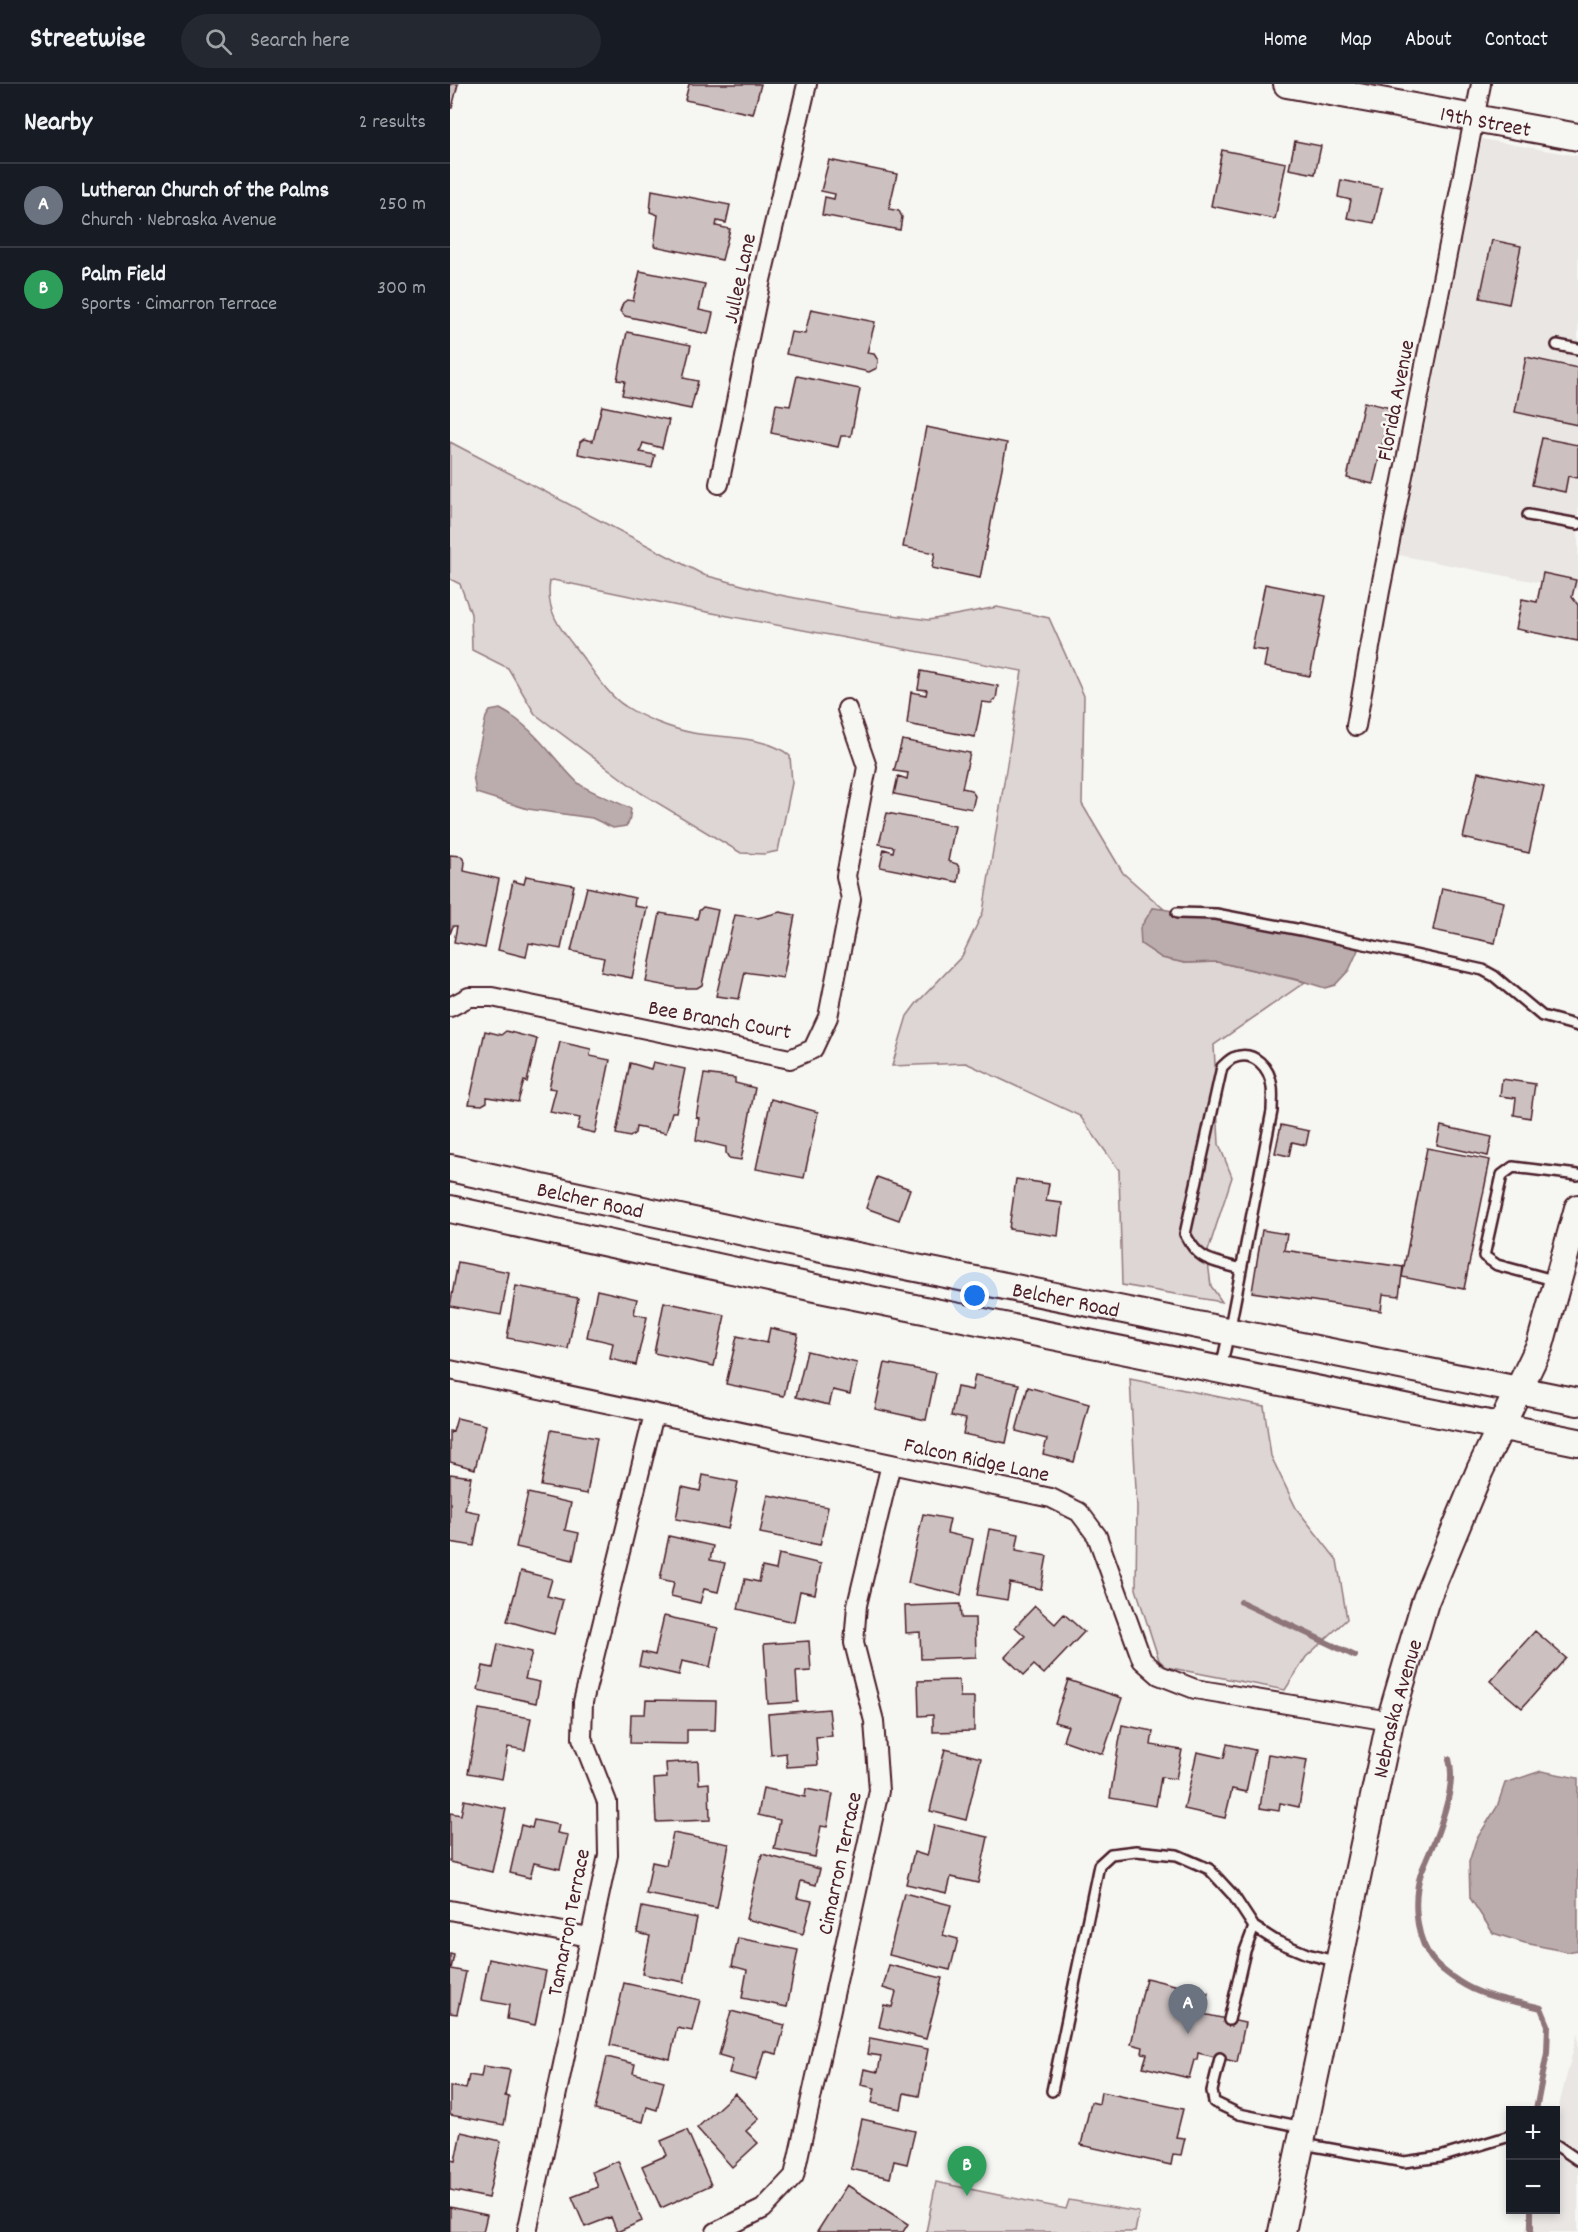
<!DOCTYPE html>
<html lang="en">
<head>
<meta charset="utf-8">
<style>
	:root { --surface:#171b24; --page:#242831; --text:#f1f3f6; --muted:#9ea1a6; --line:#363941; --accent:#0f766e }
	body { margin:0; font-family:Dekko,sans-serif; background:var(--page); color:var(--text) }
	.controls { position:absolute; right:18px; bottom:18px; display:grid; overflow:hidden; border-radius:0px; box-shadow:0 3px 9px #0003 }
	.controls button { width:54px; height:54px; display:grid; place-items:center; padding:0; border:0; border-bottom:2px solid var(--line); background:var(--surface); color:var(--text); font:30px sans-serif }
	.you { position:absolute; left:525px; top:1212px; width:21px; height:21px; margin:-15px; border:4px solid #fff; border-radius:50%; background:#1a73e8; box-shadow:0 0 0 9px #1a73e833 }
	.badge { display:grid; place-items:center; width:39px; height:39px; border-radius:50%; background:var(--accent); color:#fff; font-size:20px; font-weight:700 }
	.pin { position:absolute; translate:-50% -50px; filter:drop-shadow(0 2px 3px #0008) }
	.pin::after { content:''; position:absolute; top:32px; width:21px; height:18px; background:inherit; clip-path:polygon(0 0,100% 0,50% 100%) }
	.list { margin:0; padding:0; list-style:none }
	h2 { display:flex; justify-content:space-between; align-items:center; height:78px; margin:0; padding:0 24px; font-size:26px }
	h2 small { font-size:20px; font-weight:400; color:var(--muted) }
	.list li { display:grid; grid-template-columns:39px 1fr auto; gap:18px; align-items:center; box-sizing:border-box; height:84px; padding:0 24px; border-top:2px solid var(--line) }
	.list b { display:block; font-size:22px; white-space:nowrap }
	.list p { margin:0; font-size:20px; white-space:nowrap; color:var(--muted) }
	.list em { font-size:20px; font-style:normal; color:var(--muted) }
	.icon { flex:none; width:33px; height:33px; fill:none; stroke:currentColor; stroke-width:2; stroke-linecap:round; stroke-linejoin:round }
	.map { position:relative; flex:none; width:1128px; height:2148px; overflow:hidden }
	header { display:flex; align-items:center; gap:36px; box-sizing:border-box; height:84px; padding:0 30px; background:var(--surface); border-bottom:2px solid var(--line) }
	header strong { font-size:28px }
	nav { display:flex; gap:33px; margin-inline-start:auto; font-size:21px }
	.search { width:420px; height:54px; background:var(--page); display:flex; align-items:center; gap:15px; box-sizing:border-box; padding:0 21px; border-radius:33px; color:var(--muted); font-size:22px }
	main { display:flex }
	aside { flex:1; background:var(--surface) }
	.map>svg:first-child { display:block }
</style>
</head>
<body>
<header>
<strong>Streetwise</strong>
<div class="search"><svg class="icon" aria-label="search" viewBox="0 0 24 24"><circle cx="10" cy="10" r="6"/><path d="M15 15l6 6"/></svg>Search here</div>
<nav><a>Home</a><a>Map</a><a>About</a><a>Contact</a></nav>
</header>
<main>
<aside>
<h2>Nearby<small>2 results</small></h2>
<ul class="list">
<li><span class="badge" style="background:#6b7280">A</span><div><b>Lutheran Church of the Palms</b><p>Church · Nebraska Avenue</p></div><em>250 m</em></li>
<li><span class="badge" style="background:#2e9e5b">B</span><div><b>Palm Field</b><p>Sports · Cimarron Terrace</p></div><em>300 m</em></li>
</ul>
</aside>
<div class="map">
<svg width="1128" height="2148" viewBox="0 0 1128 2148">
	<rect width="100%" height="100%" fill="#f6f6f2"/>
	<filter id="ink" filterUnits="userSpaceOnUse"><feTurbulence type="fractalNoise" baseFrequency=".0167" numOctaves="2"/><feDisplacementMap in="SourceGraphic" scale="12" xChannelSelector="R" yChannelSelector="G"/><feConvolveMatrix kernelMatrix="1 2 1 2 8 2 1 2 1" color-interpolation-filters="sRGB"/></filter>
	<g filter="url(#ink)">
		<!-- built -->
		<path fill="#e9e6e3" d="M 1032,55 L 1128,72 L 1128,506 L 949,471 Z
			M 1128,1948 L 1128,2148 L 1075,2148 L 1081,2126 L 1106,2126 L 1106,2033 Z"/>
		<!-- green -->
		<path fill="#ddd6d5" stroke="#947a80" stroke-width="1.5" d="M 0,358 L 254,491 L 330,511 L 407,526 L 479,536 L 547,523 L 599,534 L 634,612 L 632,720 L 673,789 L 715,826 L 703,824 L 691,860 L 712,874 L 735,879 L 767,878 L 855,898 L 764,961 L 769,1060 L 782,1093 L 757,1170 L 761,1202 L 772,1218 L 672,1201 L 669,1086 L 630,1032 L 516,979 L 442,982 L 457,932 L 466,920 L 512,872 L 533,828 L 572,587 L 257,528 L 103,496 L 100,497 C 95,526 110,545 127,566 C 141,583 157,611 175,622 C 193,634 222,645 243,649 C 271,654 319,652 340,672 L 342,699 L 328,767 L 314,770 L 291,769 L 191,709 L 85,630 L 58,584 L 22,566 L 21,530 L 10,500 L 0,495 Z
			M 680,1295 L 814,1322 L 821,1372 L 846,1424 L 887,1476 L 897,1535 L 856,1573 L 835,1606 L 716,1583 L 709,1576 L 686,1505 L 687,1423 Z
			M 486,2098 L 616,2125 L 619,2116 L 689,2128 L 685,2148 L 476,2148 Z"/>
		<!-- water -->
		<path fill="#bbadae" stroke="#8e747a" stroke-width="1.5" d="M 50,625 C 83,642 101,672 127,698 C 134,706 169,718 181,725 L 179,738 L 176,742 L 163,744 L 142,734 L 78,725 L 26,709 L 23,691 L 36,633 L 40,627 Z
			M 703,824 C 725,826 743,833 766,832 L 896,857 L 908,866 L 899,886 L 885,901 L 875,904 L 849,896 L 767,878 L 735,879 L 712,874 L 691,860 L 690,844 Z
			M 1091,1687 L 1128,1694 L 1128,1866 L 1118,1868 L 1075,1859 L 1043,1849 L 1020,1814 L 1019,1778 L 1026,1756 L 1047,1723 L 1055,1699 Z"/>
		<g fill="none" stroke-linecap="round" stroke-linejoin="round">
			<!-- stream -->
			<path stroke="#8e747a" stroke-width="6" d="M 791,1518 L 905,1572
				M 999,1675 C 1005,1696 997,1721 990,1742 C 985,1758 977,1773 971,1789 C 963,1813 965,1847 978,1869 C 986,1884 1013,1902 1029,1908 C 1049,1916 1070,1918 1091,1924 L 1098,1941 L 1097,1969 L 1086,2026
				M 1081,2126 L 1081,2148"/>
		</g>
		<!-- building -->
		<path fill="#ccc1c0" stroke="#4a1f2b" stroke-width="1.5" d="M 0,0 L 8,0 L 2,24 L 0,24 Z
			M 239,0 L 311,0 L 303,30 L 235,16 Z
			M 845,57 L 871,62 L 865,90 L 839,85 Z
			M 772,66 L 836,79 L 825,135 L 761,122 Z
			M 379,76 L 447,90 L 439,125 L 449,127 L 452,133 L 450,146 L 372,131 L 375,113 L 384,115 L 385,110 L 371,107 Z
			M 891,96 L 932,104 L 924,139 L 897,134 L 901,116 L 888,113 Z
			M 202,106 L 280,121 L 276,139 L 267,137 L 266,142 L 280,145 L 272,176 L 204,162 L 208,131 L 200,128 Z
			M 1042,156 L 1071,162 L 1059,220 L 1030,214 Z
			M 190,187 L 255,200 L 249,226 L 263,229 L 258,250 L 175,232 L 170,227 L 173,219 L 177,216 L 183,217 Z
			M 361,225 L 425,238 L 417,269 L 424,270 L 428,276 L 427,284 L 419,288 L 336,270 L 341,248 L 355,250 Z
			M 177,248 L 241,261 L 233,294 L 248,297 L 241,325 L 172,311 L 175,297 L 167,296 Z
			M 1076,273 L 1128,284 L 1128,341 L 1065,328 Z
			M 347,292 L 410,305 L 401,352 L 391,352 L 388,363 L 321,349 L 326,320 L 340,322 Z
			M 914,318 L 941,324 L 923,400 L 897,394 Z
			M 152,322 L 219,336 L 212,364 L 193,359 L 190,368 L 205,371 L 202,384 L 128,370 L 130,358 L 134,355 L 143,357 Z
			M 476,343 L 557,359 L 530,494 L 482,484 L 485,469 L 453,463 Z
			M 1092,354 L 1128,361 L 1128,394 L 1118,392 L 1115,408 L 1082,401 Z
			M 1093,489 L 1126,496 L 1122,513 L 1128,521 L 1128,557 L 1066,545 L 1072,515 L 1087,518 Z
			M 815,500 L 876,512 L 860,592 L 814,583 L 817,567 L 802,565 Z
			M 471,587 L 548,602 L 546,615 L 541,619 L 532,618 L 525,653 L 457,640 L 461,608 L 476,611 L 477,606 L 468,605 Z
			M 452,656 L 520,669 L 512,704 L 521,706 L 525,712 L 522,725 L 444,710 L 448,692 L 457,695 L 458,689 L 444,687 Z
			M 1028,688 L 1094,702 L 1079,769 L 1013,754 Z
			M 437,729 L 505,742 L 498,777 L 507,780 L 510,785 L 508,798 L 430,783 L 434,765 L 443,768 L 444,763 L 429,760 Z
			M 0,771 L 11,772 L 15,778 L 14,787 L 49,795 L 35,864 L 4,858 L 7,842 L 3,842 L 0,850 Z
			M 76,792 L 124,801 L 111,865 L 79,859 L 76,873 L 48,866 L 63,797 L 74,800 Z
			M 137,803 L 185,814 L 184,822 L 197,824 L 182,894 L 151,888 L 154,874 L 121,867 Z
			M 992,804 L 1054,818 L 1045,859 L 983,846 Z
			M 253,823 L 268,826 L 252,901 L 247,904 L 228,904 L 196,898 L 210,829 L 247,835 L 249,827 Z
			M 330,828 L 345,831 L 333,894 L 295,888 L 289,915 L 266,912 L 285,831 L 308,834 Z
			M 35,947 L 51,951 L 56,947 L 87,955 L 77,998 L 74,997 L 68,1018 L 37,1013 L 37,1018 L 32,1021 L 19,1020 Z
			M 110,958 L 141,965 L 140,972 L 160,976 L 145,1049 L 127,1045 L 130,1034 L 100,1028 L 106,1005 L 99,1004 Z
			M 203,978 L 235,985 L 226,1028 L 222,1028 L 216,1049 L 186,1043 L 185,1049 L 180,1053 L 166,1050 L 180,979 L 201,985 Z
			M 254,990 L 285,994 L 285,999 L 305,1004 L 291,1076 L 279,1074 L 276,1069 L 276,1063 L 246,1056 L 249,1034 L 246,1033 Z
			M 1052,995 L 1085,1000 L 1080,1034 L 1064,1031 L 1066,1014 L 1050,1012 Z
			M 321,1015 L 368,1028 L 354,1094 L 306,1085 Z
			M 831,1041 L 859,1047 L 856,1061 L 842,1058 L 839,1072 L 825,1069 Z
			M 991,1042 L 1042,1053 L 1038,1072 L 987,1061 Z
			M 977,1064 L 1040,1076 L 1014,1205 L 952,1193 Z
			M 427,1093 L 460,1105 L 449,1136 L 416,1124 Z
			M 566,1095 L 599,1100 L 596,1117 L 612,1119 L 608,1152 L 559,1145 Z
			M 812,1146 L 837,1150 L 834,1166 L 953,1183 L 949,1212 L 933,1210 L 931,1227 L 802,1208 Z
			M 8,1178 L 59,1188 L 51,1231 L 0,1222 Z
			M 66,1202 L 128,1214 L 118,1265 L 57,1254 Z
			M 147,1206 L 187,1215 L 184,1230 L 197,1233 L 186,1281 L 160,1275 L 163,1259 L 137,1253 Z
			M 214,1218 L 275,1231 L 264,1282 L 204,1269 Z
			M 320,1244 L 348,1250 L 334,1312 L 276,1300 L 287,1252 L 317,1259 Z
			M 357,1267 L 407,1279 L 400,1310 L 383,1306 L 379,1321 L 346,1313 Z
			M 435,1279 L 486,1289 L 476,1336 L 425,1325 Z
			M 525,1291 L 569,1300 L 556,1359 L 513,1350 L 516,1335 L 501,1332 L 507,1303 L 522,1306 Z
			M 578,1303 L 639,1320 L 624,1378 L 593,1370 L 597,1355 L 566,1347 Z
			M 7,1334 L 36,1341 L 25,1385 L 0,1378 L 0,1347 L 3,1348 Z
			M 101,1346 L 147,1354 L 137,1410 L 91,1402 Z
			M 0,1390 L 21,1393 L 15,1426 L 30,1429 L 24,1462 L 0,1458 Z
			M 253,1391 L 288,1398 L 278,1445 L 226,1435 L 232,1403 L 250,1407 Z
			M 78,1409 L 121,1419 L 115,1446 L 129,1449 L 123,1476 L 66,1463 Z
			M 318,1411 L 378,1423 L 370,1461 L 310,1449 Z
			M 473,1430 L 500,1435 L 497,1449 L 523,1455 L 511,1511 L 458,1499 Z
			M 539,1445 L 569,1450 L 566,1466 L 597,1472 L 591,1505 L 560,1499 L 557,1516 L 527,1511 Z
			M 219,1452 L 263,1462 L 260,1476 L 275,1479 L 268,1508 L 254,1505 L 250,1519 L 221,1512 L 224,1498 L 210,1495 Z
			M 329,1470 L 371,1480 L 365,1510 L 350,1507 L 344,1538 L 288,1525 L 295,1495 L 309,1498 L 312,1483 L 326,1486 Z
			M 71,1487 L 102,1495 L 97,1512 L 113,1516 L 104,1550 L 57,1537 Z
			M 510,1520 L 511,1534 L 525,1534 L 526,1573 L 471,1575 L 470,1548 L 456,1549 L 455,1522 Z
			M 585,1522 L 605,1540 L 614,1530 L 634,1548 L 594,1590 L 584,1581 L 574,1591 L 555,1573 L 575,1552 L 565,1543 Z
			M 214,1532 L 268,1544 L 260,1583 L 232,1577 L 229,1591 L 189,1582 L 192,1568 L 205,1571 Z
			M 1085,1547 L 1116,1574 L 1072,1624 L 1040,1597 Z
			M 359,1557 L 361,1587 L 346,1588 L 348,1618 L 318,1620 L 314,1560 Z
			M 48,1560 L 82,1568 L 75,1595 L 90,1598 L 86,1619 L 28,1606 L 33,1582 L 43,1584 Z
			M 509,1596 L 510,1613 L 524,1613 L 524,1647 L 483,1648 L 483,1631 L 469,1632 L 468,1597 Z
			M 618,1596 L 672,1614 L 653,1670 L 613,1656 L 618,1642 L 604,1638 Z
			M 196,1616 L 266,1617 L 265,1646 L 237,1646 L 237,1660 L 180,1659 L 181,1630 L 195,1630 Z
			M 29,1625 L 81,1634 L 75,1666 L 58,1663 L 52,1695 L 18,1689 Z
			M 379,1625 L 382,1652 L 366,1653 L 368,1681 L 337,1683 L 336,1669 L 321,1671 L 318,1630 Z
			M 672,1641 L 703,1647 L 701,1661 L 732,1666 L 726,1695 L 711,1693 L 706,1722 L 660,1714 Z
			M 777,1660 L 805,1666 L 796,1708 L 782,1705 L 775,1734 L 734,1725 L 747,1668 L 774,1674 Z
			M 495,1665 L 531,1674 L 516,1736 L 480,1727 Z
			M 818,1670 L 857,1676 L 849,1723 L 830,1719 L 829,1727 L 810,1724 Z
			M 248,1677 L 249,1700 L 259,1699 L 260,1736 L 206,1738 L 204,1695 L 217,1694 L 216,1679 Z
			M 313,1704 L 355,1713 L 356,1705 L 383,1710 L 377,1743 L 371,1742 L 365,1773 L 324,1765 L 330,1736 L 308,1731 Z
			M 14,1716 L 56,1725 L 42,1788 L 0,1778 L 0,1729 L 11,1731 Z
			M 84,1736 L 109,1741 L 107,1749 L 118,1751 L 110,1785 L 84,1779 L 80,1794 L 60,1789 L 71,1741 L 82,1744 Z
			M 484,1741 L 538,1753 L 528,1799 L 501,1793 L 497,1809 L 456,1800 L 464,1768 L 477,1772 Z
			M 223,1749 L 279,1760 L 267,1824 L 196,1810 L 202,1778 L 216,1781 Z
			M 312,1770 L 370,1785 L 366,1801 L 351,1797 L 347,1814 L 362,1817 L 353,1850 L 296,1835 Z
			M 454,1809 L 501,1821 L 493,1851 L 508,1855 L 500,1886 L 439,1871 Z
			M 192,1823 L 247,1834 L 234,1898 L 192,1890 L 200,1852 L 187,1849 Z
			M 288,1854 L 348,1866 L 337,1923 L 292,1914 L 297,1886 L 282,1882 Z
			M 0,1870 L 4,1871 L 1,1885 L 16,1888 L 7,1930 L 0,1929 Z
			M 39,1875 L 96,1887 L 85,1941 L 57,1935 L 59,1921 L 31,1916 Z
			M 439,1881 L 492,1894 L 476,1955 L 429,1943 L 434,1921 L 442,1923 L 446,1908 L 433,1904 Z
			M 696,1894 L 758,1909 L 753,1930 L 795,1939 L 787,1978 L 748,1969 L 747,1976 L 744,1976 L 739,1994 L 693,1983 L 697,1970 L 692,1969 L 693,1963 L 681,1960 Z
			M 174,1899 L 250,1916 L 242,1947 L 227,1944 L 220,1975 L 160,1961 Z
			M 281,1927 L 335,1941 L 327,1970 L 314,1967 L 306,1996 L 279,1989 L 283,1975 L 269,1971 Z
			M 420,1954 L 478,1965 L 469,2012 L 454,2009 L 451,2025 L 422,2019 L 425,2004 L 411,2001 L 414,1985 L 428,1988 L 431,1972 L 417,1970 Z
			M 157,1973 L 185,1980 L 183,1989 L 214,1997 L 207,2026 L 197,2023 L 193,2038 L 145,2026 Z
			M 33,1982 L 60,1986 L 55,2012 L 59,2013 L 54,2041 L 0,2031 L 0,2002 L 16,2005 L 19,1991 L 31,1993 Z
			M 651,2008 L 733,2025 L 726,2053 L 735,2054 L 731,2071 L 723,2070 L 721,2081 L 631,2061 L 641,2018 L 649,2020 Z
			M 285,2009 L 309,2035 L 296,2047 L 308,2059 L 282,2083 L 247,2044 Z
			M 412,2035 L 465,2047 L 457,2080 L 444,2077 L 440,2094 L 401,2085 Z
			M 237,2046 L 261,2101 L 211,2124 L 192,2082 L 217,2071 L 211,2057 Z
			M 11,2048 L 51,2057 L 38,2114 L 0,2106 L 0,2076 L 5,2077 Z
			M 168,2077 L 192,2137 L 167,2148 L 161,2133 L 135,2143 L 122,2113 L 148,2103 L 142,2088 Z
			M 397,2101 L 458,2140 L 453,2148 L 367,2148 Z
			M 0,2123 L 37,2131 L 33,2148 L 0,2148 Z"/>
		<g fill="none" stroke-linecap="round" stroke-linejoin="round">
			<!-- lane casing -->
			<g stroke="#4a1f2b" stroke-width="14">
				<path id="lane" d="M 1107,261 L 1128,265
					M 1078,431 L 1128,440
					M 727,829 L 766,830 L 851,846 L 1033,886 L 1044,892 L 1092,932 L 1128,942
					M 1107,1197 L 1047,1181 L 1034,1172 L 1052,1091 L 1063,1083 L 1128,1091
					M 771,1284 L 779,1248 L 822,1027 C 822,1019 823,1011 822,1003 C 820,984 804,965 783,974 C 779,976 775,980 772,983 L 735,1150 C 750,1179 762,1176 791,1185
					M 779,1936 L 795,1867 L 804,1843
					M 770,1974 L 762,2007 L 764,2018 L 789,2030 L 853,2043
					M 602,2007 L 649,1781 L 661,1770 L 686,1767 L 727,1771 L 759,1785 L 783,1811 L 804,1843 L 826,1857 L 857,1870 L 889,1878
					M 853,2060 L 954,2078 L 990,2073 L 1060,2052
					M 1106,2061 L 1128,2076"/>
			</g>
			<!-- street casing -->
			<g stroke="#4a1f2b" stroke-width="22">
				<path id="street" d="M 269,400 L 311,196 L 357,0
					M 906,642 L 930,507 L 1031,0
					M 0,923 L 19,913 L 42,913 L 340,975 L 363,965 L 378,933 L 401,815 L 396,792 L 417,683 L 397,625
					M 0,1286 L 601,1414 L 629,1428 L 647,1452 L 692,1576 L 709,1591 L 745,1605 L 940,1637
					M 0,1826 L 139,1853
					M 77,2148 L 158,1771 L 157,1718 L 132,1654 L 133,1618 L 204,1330
					M 266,2148 L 313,2125 L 344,2092 L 429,1707 L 424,1637 L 404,1559 L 407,1521 L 441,1380"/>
			</g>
			<!-- secondary casing -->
			<g stroke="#4a1f2b" stroke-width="30">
				<g id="secondary">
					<path id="s1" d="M 837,0 L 1128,53"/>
					<path id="s2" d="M 0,1084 L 372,1165 L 1128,1318"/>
					<path d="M 0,1125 L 365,1204 L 1128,1358"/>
					<path id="s3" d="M 832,2148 L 940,1637 L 975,1518 L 1030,1386 L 1090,1261 L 1128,1124"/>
				</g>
			</g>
			<!-- lane -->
			<use href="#lane" stroke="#f6f6f2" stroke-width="9"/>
			<!-- street -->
			<use href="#street" stroke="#f6f6f2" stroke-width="18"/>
			<!-- secondary -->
			<use href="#secondary" stroke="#f6f6f2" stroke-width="26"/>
		</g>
	</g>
	<g text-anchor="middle" stroke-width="5" stroke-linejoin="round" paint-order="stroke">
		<!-- street labels -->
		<g font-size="22" fill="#4a1f2b" stroke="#f6f6f2">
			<text dy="8" stroke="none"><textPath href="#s1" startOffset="202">19th Street</textPath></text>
			<text transform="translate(288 194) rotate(-78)" y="8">Jullee Lane</text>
			<text transform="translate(944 316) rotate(-79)" y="8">Florida Avenue</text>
			<text transform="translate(270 934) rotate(10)" y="8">Bee Branch Court</text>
			<text dy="8" stroke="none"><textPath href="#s2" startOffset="144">Belcher Road</textPath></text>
			<text dy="8" stroke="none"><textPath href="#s2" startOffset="630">Belcher Road</textPath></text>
			<text transform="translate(527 1374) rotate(12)" y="8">Falcon Ridge Lane</text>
			<text dy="8" stroke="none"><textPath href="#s3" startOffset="536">Nebraska Avenue</textPath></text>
			<text transform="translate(388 1779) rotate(-78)" y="8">Cimarron Terrace</text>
			<text transform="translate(117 1838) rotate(-79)" y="8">Tamarron Terrace</text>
		</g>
	</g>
</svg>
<div class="controls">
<button>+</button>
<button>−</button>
</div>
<div class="you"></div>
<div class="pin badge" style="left:738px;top:1950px;background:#6b7280">A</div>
<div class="pin badge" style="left:517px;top:2112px;background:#2e9e5b">B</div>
</div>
</main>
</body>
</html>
